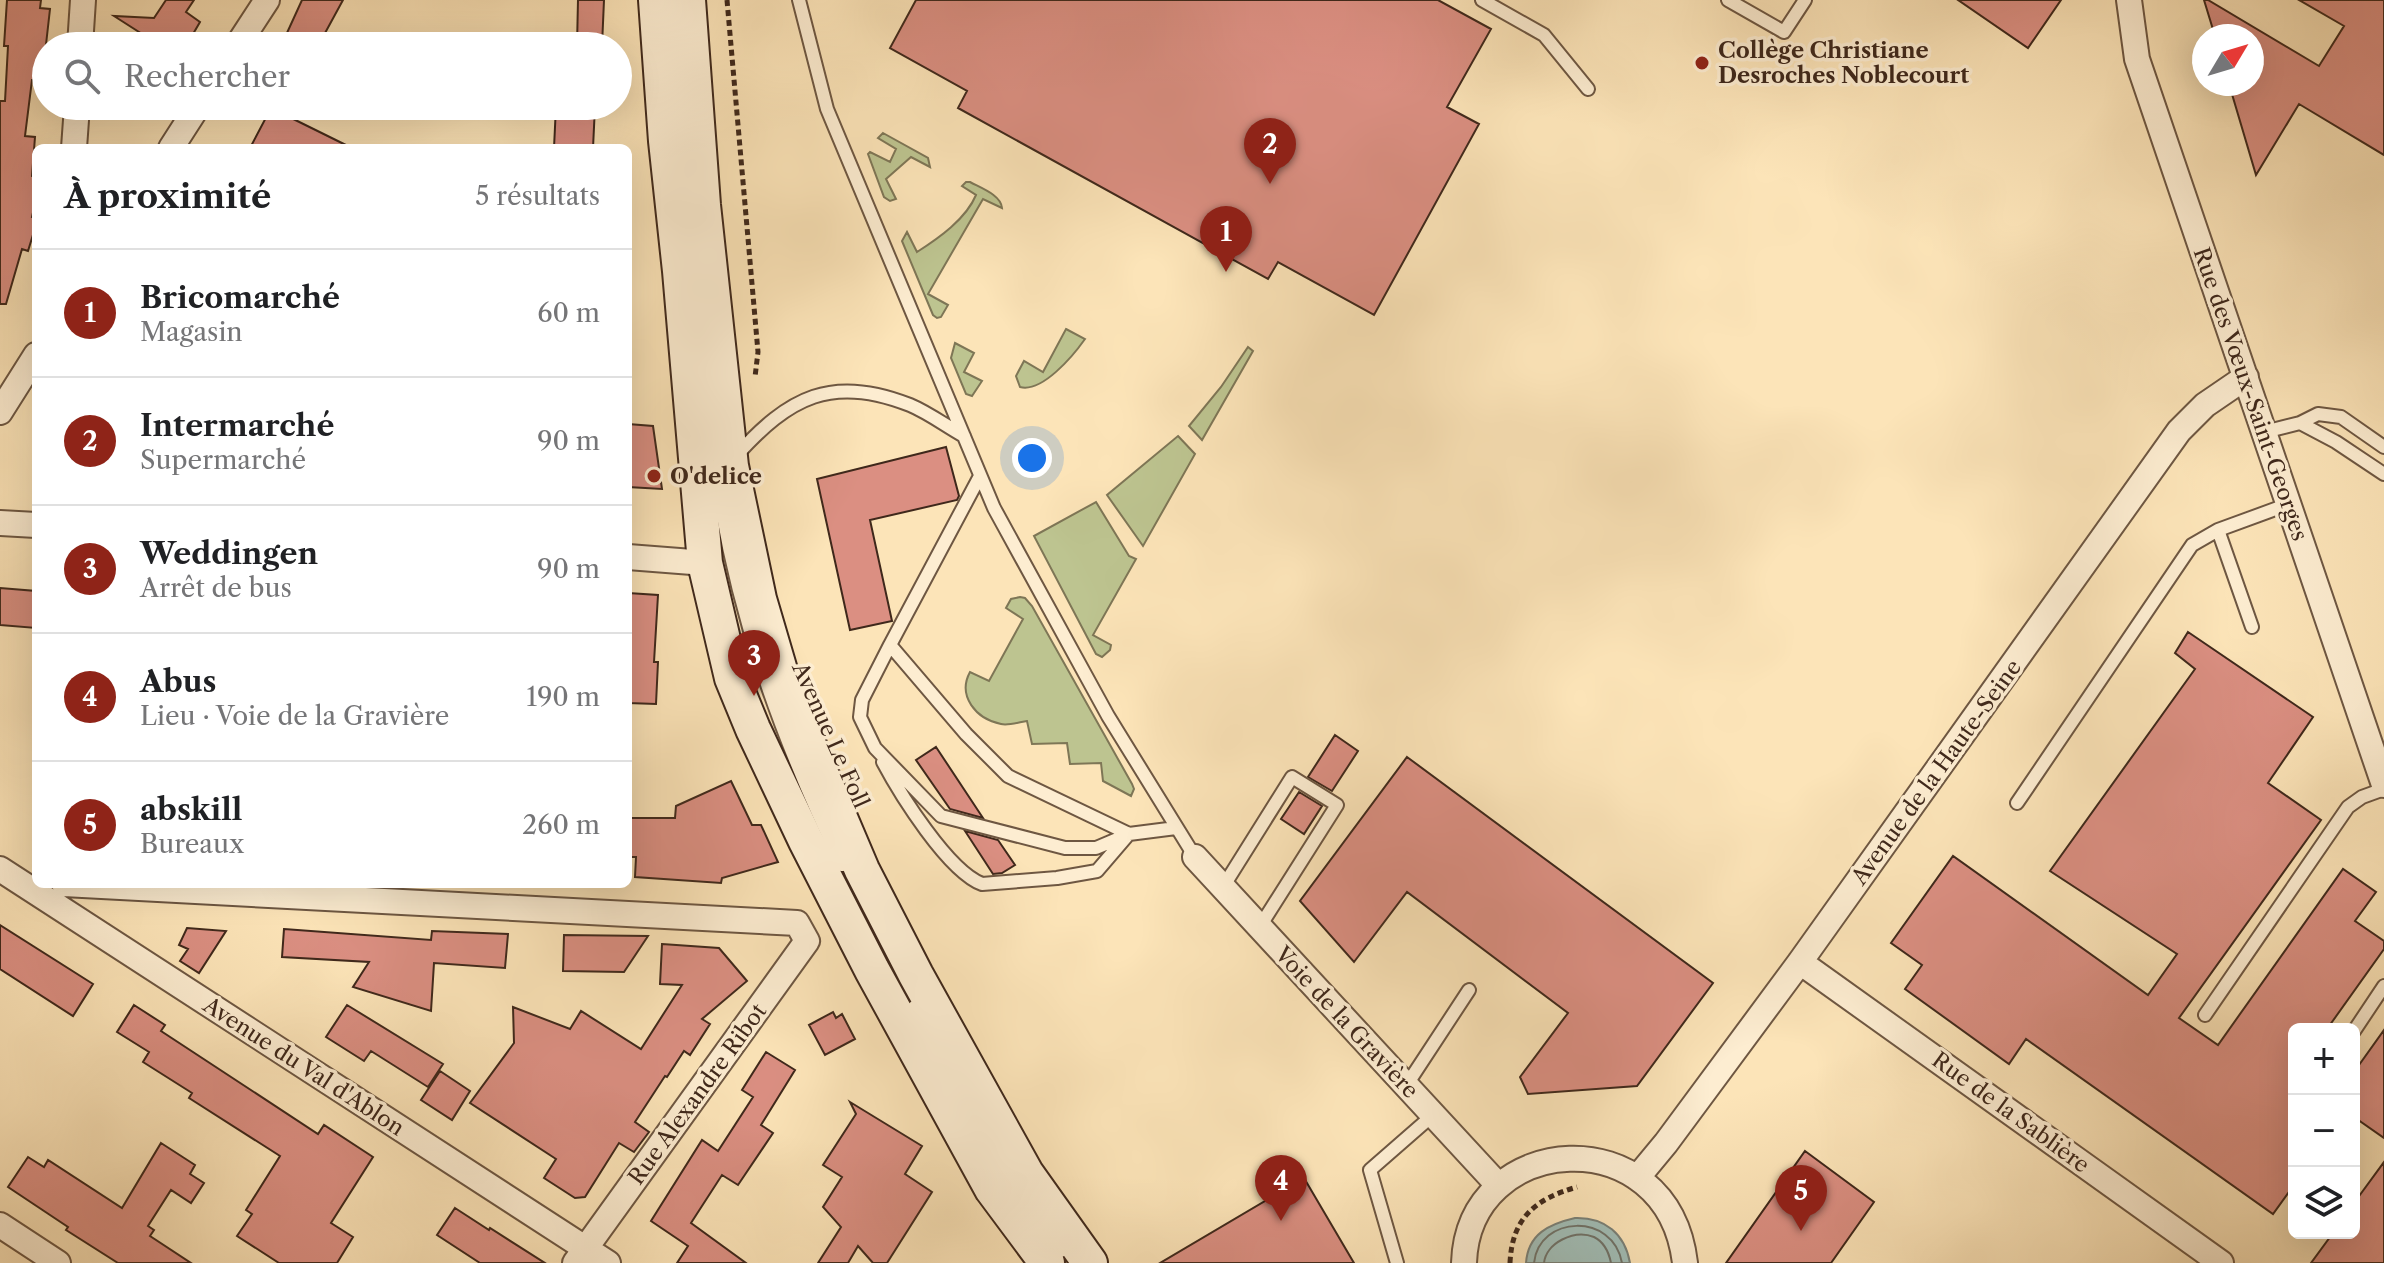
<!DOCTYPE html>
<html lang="fr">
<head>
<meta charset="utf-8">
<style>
	:root { --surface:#fff; --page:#f6f6f6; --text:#202124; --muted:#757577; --line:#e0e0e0; --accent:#8f2418 }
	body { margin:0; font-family:"Libre Caslon Text",serif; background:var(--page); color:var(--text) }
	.controls { position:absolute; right:24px; bottom:24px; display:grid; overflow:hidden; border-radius:12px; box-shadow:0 8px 32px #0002 }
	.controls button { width:72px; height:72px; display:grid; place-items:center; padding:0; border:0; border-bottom:2px solid var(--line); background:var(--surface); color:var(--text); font:40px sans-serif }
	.compass { position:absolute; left:2192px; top:24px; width:72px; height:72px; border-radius:50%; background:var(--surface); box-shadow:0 8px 32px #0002; rotate:52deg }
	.you { position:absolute; left:1032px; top:458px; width:28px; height:28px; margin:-20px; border:6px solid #fff; border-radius:50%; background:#1a73e8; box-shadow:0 0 0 12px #1a73e833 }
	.badge { display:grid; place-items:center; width:52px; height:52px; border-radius:50%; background:var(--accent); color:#fff; font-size:26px; font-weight:700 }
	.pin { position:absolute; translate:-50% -66px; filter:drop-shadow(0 2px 4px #0008) }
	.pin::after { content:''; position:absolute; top:42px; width:28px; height:24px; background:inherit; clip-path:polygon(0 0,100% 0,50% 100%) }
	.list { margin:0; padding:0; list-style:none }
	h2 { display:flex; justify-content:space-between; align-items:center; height:104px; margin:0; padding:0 32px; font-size:34px }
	h2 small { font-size:26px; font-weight:400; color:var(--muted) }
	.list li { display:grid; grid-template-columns:52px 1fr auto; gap:24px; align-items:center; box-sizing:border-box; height:128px; padding:0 32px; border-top:2px solid var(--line) }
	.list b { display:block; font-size:30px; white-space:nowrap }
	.list p { margin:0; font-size:26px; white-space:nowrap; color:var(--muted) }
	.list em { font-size:26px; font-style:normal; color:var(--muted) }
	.icon { flex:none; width:44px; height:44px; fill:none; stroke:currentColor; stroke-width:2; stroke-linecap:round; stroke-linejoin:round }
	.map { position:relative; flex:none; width:2384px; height:1263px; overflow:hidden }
	.search { position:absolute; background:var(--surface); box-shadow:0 8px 32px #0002; left:32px; top:32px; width:600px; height:88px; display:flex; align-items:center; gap:20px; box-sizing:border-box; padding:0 28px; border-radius:44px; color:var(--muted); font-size:30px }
	.panel { position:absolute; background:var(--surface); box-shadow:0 8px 32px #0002; left:32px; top:144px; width:600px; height:744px; border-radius:12px }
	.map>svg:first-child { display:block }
</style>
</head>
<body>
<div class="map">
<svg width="2384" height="1263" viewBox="0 0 2384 1263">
	<rect width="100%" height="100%" fill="#fce4b8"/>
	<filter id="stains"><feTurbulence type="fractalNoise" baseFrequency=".0025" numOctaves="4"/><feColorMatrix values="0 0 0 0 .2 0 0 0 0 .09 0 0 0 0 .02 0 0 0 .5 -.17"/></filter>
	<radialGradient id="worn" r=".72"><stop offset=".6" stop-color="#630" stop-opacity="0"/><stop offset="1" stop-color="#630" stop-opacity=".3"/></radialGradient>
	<!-- green -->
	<path fill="#bdc490" stroke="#7e7656" stroke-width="2" d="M 883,133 L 928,158 L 930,167 L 911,157 L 886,179 L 896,199 L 890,201 L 884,197 L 868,154 L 870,152 L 890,162 L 896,149 L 878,138 Z
		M 966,182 L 970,182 C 981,188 1001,195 1002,208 L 983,199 L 928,294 L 948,305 L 941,317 L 937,318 L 933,315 L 902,241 L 907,232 L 917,252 C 939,238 966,219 976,195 L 962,186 Z
		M 1066,329 L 1085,339 C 1073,356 1042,393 1020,387 L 1016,376 L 1024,361 L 1043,372 Z
		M 955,343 L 974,353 L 964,372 L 982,381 L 972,396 L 966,394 L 951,358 Z
		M 1248,347 L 1253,351 L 1202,440 L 1189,426 L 1221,387 Z
		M 1178,436 L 1195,454 L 1143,546 L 1107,495 Z
		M 1096,502 L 1129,556 L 1136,559 L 1093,635 L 1111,645 L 1110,650 L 1102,657 L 1096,654 L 1034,536 Z
		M 1020,597 L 1025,598 L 1032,606 L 1132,784 L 1134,789 L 1131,796 L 1103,781 L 1101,763 L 1070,764 L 1067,743 L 1032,744 L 1027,721 C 1020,722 1008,726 1001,724 C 976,719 957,696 970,672 L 989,681 L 1023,619 L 1006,608 L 1011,599 Z"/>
	<!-- water -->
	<path fill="#a1bdb6" stroke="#7a8178" stroke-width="2" d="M 1575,1218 C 1605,1217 1625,1234 1630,1263 L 1526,1263 C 1528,1234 1549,1224 1575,1218 Z"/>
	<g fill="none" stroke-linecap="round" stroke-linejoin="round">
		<!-- shore -->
		<path stroke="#707268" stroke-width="2" d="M 1534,1263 C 1539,1215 1613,1212 1622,1263
			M 1544,1263 C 1546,1243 1574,1229 1594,1237 C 1604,1242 1609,1253 1611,1263"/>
	</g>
	<!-- building -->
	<path fill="#db8f82" stroke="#3f281b" stroke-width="2" d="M 7,0 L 41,0 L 40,8 L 50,9 L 42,80 L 32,80 L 25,136 L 35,137 L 32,176 L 36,177 L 36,199 L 32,217 L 36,218 L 36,225 L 28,251 L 22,249 L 6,304 L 0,304 L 0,101 L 5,101 L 8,46 L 4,46 Z
		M 166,0 L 194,0 L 186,12 L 200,22 L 186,46 L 161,46 L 114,16 L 154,18 Z
		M 302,0 L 343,0 L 318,46 L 281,46 Z
		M 578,0 L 604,0 L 602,46 L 577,46 Z
		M 916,0 L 1438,0 L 1491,29 L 1447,107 L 1479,124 L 1374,315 L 1278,262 L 1268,279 L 958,108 L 967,91 L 890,48 Z
		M 1958,0 L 2061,0 L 2028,48 Z
		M 2204,0 L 2208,0 L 2319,66 L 2344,26 L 2299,0 L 2384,0 L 2384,155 L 2299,104 L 2256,175 L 2229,84 L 2252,84 L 2252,36 L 2215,36 Z
		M 556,106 L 595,106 L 593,148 L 554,148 Z
		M 271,108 L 352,148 L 250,148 Z
		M 628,424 L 653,426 L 662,489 L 628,487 Z
		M 946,447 L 959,496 L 957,500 L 870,520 L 892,621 L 850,630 L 817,479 Z
		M 0,588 L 36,591 L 36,628 L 0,625 Z
		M 628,593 L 658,595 L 654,662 L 658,662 L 656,704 L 628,703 Z
		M 2188,632 L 2313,717 L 2268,783 L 2321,820 L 2179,1018 L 2218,1045 L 2343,869 L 2376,892 L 2355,921 L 2384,941 L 2384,949 L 2327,1029 L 2294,1029 L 2294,1185 L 2273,1214 L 2026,1039 L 2009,1064 L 1905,989 L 1922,965 L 1891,943 L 1953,856 L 2148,995 L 2177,954 L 2050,871 L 2195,669 L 2175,653 Z
		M 1335,735 L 1358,751 L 1332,791 L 1308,777 Z
		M 936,747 L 983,818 L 950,809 L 916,760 Z
		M 1407,757 L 1713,983 L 1637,1086 L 1528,1094 L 1520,1077 L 1568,1013 L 1407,892 L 1354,962 L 1300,901 Z
		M 731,781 L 752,825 L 761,825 L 778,862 L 722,878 L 721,883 L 635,877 L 636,857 L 628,857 L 628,818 L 675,818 L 676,806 Z
		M 1299,792 L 1322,806 L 1304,834 L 1281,819 Z
		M 965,831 L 998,840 L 1015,865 L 1002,873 L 993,874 Z
		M 0,925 L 93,984 L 73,1016 L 0,969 Z
		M 187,928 L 226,931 L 199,973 L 180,961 L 188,949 L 179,945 Z
		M 284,929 L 431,940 L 432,931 L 508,934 L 505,968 L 434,963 L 431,1011 L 353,987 L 369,962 L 282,957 Z
		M 564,935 L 648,936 L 624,972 L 563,971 Z
		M 662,944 L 719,948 L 747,981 L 702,1019 L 710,1024 L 690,1055 L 684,1051 L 667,1077 L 665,1076 L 635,1122 L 649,1132 L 634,1152 L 619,1143 L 585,1197 L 575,1198 L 544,1178 L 556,1159 L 470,1103 L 514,1043 L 513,1007 L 570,1029 L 581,1011 L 641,1049 L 682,985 L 660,984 Z
		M 134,1005 L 165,1025 L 161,1031 L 318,1134 L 324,1125 L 373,1157 L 331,1223 L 353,1237 L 337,1263 L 279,1263 L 237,1236 L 252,1214 L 246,1210 L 280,1156 L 189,1098 L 192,1093 L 143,1062 L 149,1052 L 117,1032 Z
		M 347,1005 L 443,1064 L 428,1087 L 371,1051 L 364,1061 L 326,1037 Z
		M 833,1012 L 836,1018 L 842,1014 L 855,1039 L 825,1055 L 809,1025 Z
		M 2384,1030 L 2384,1138 L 2354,1117 L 2354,1072 Z
		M 766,1052 L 795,1070 L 761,1125 L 773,1133 L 738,1185 L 722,1175 L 691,1223 L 746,1263 L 677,1263 L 688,1246 L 651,1221 L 702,1140 L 718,1151 L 753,1097 L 742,1090 Z
		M 440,1071 L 470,1091 L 452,1120 L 421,1100 Z
		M 850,1102 L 922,1146 L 905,1174 L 932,1192 L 887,1263 L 873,1263 L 858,1246 L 848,1263 L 818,1263 L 841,1227 L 823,1207 L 842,1177 L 823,1165 L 856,1114 Z
		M 161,1143 L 195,1165 L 190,1174 L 204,1183 L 191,1203 L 171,1190 L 148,1226 L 154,1230 L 150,1236 L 191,1263 L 118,1263 L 66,1230 L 68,1227 L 8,1187 L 28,1157 L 44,1167 L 48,1160 L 122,1208 Z
		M 1805,1151 L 1874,1202 L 1831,1263 L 1726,1263 Z
		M 2384,1162 L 2384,1263 L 2311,1263 L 2333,1233 L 2354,1233 L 2354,1203 Z
		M 1304,1178 L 1354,1263 L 1160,1263 Z
		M 455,1208 L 489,1230 L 490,1228 L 545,1263 L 480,1263 L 437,1235 Z"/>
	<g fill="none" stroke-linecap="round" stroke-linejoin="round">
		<!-- service casing -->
		<g stroke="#6e5742" stroke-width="16">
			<path id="service" d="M 799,0 L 827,109 L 994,508 L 1108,716 L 1195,857
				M 1482,0 L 1544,35 L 1588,89
				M 1728,0 L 1784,32 L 1805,0
				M 2300,423 L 2318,414 L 2341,417 L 2384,447
				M 2264,432 L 2300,423 L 2336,442 L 2384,474
				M 736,456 C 789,397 832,374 910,405 C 929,413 946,426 964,436
				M 715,466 C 734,609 780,736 842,865
				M 980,476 L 890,645 L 966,734 L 1008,776 L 1129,834 L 1176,828
				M 2218,530 L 2252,627
				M 890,645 L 862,700 L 860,717 L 875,748 L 941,816 L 1065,848 L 1096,848 L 1129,834
				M 883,762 C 900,794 948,871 982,884 L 1057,878 L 1097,871 L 1127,836
				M 2017,803 L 2192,545 L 2218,530 L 2289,504
				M 1223,887 L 1292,777 L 1337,805 L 1259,928
				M 914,1007 L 986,1141 L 1008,1178 L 1061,1251
				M 2205,1015 L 2348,807 L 2362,797 L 2384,789
				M 2354,1031 L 2384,986
				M 1406,1086 L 1469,990
				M 1397,1263 L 1370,1170 L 1433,1115"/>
		</g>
		<!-- minor casing -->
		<g stroke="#6e5742" stroke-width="28">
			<path id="minor" d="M 2129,0 L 2137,59 L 2384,785
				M 80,46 L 83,0
				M 237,46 L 267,0
				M 74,148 L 77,106
				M 171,148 L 198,106
				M 0,412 L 36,355
				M 0,523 L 36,525
				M 628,557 L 705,563
				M 1195,857 L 1499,1186
				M 0,869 L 608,1263
				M 64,884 L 797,923 L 807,941 L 575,1263
				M 1800,962 L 2221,1263
				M 1637,1178 L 1666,1143 L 1800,962 L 2179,431 L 2205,405 L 2246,377
				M 0,1225 L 58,1263
				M 1464,1263 C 1468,1131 1668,1117 1685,1263"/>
		</g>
		<!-- secondary casing -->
		<g stroke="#3f281b" stroke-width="38">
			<path id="secondary" d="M 656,0 L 666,141 L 680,271 L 705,563 L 732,678 L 753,729 L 806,841 L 872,970 L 992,1189 L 1047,1263
				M 688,0 L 703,205 L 731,466 L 759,599 L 786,691 L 862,870 L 916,975 L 1026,1173 L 1090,1263"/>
		</g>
		<!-- path -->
		<path stroke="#3f281b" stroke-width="5" stroke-dasharray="6 4" stroke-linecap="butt" d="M 727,0 L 758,352 L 755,377
			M 1510,1263 C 1512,1218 1535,1199 1577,1187"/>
		<!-- service -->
		<use href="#service" stroke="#fdedd1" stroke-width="12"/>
		<!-- minor -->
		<use href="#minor" stroke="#fdedd1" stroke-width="24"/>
		<!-- secondary -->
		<use href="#secondary" stroke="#fdedd1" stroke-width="34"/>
	</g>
	<!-- markers -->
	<g fill="#8f2418" stroke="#fdedd1" stroke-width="3">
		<circle cx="1702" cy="63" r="8"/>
		<circle cx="654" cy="476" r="8"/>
	</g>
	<g text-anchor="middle" stroke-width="7" stroke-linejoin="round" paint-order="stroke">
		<!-- poi labels -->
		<g font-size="22" font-weight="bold" fill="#3f281b" stroke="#fdedd1" text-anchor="start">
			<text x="1718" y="58">Collège Christiane<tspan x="1718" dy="25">Desroches Noblecourt</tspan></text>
			<text x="670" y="484">O'delice</text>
		</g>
		<!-- street labels -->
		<g font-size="22" fill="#3f281b" stroke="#fdedd1">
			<text transform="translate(2251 394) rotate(71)" y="8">Rue des Vœux-Saint-Georges</text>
			<text transform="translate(831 735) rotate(66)" y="8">Avenue Le Foll</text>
			<text transform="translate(1936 772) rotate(-54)" y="8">Avenue de la Haute-Seine</text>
			<text transform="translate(1347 1022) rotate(47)" y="8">Voie de la Gravière</text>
			<text transform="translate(304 1066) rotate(33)" y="8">Avenue du Val d'Ablon</text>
			<text transform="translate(697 1094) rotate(-54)" y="8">Rue Alexandre Ribot</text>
			<text transform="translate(2011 1112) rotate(36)" y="8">Rue de la Sablière</text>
		</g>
	</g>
	<rect width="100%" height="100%" filter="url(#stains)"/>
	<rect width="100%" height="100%" fill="url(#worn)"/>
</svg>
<div class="controls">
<button>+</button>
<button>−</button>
<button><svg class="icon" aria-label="layers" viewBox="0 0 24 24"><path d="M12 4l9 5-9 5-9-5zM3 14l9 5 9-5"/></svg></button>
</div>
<svg class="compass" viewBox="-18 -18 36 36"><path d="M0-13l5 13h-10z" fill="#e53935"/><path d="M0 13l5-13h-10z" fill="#757577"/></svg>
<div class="you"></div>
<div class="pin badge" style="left:1226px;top:272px">1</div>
<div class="pin badge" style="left:1270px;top:184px">2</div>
<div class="pin badge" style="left:754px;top:696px">3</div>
<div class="pin badge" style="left:1281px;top:1221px">4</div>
<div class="pin badge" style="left:1801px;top:1231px">5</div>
<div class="search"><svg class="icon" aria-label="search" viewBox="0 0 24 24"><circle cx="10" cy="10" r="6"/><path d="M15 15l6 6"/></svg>Rechercher</div>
<section class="panel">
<h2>À proximité<small>5 résultats</small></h2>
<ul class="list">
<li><span class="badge">1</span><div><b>Bricomarché</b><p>Magasin</p></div><em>60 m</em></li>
<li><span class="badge">2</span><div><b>Intermarché</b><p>Supermarché</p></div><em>90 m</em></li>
<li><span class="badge">3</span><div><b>Weddingen</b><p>Arrêt de bus</p></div><em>90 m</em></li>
<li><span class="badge">4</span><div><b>Abus</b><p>Lieu · Voie de la Gravière</p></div><em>190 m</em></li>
<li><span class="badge">5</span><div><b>abskill</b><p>Bureaux</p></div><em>260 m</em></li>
</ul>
</section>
</div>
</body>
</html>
